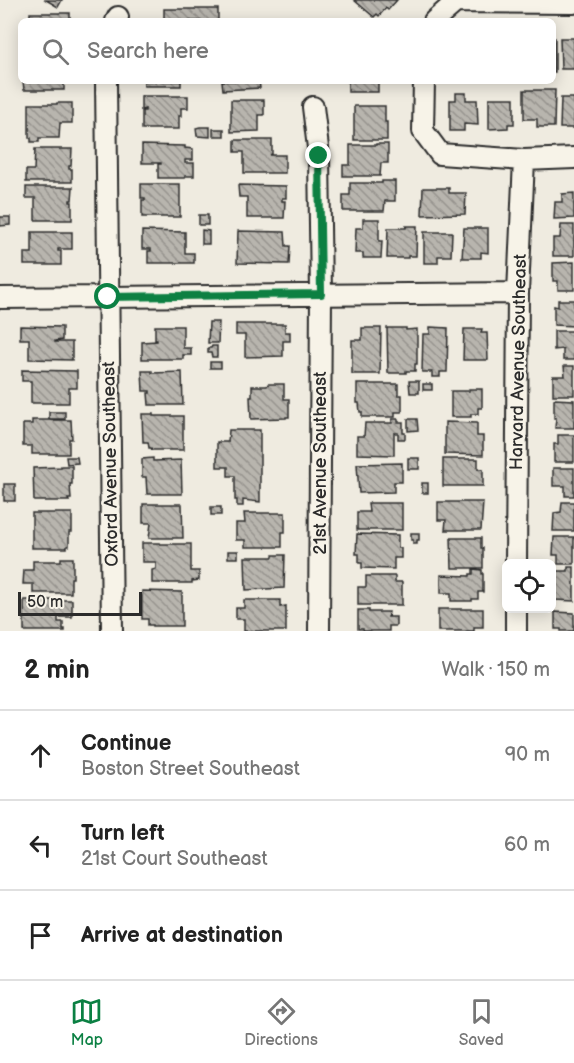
<!DOCTYPE html>
<html lang="en">
<head>
<meta charset="utf-8">
<style>
	:root { --surface:#fff; --page:#f6f6f6; --text:#222; --muted:#767676; --line:#e0e0e0; --accent:#0b8043 }
	body { margin:0; font-family:"Balsamiq Sans",sans-serif; background:var(--page); color:var(--text) }
	.controls { position:absolute; right:18px; bottom:18px; display:grid; overflow:hidden; border-radius:9px; box-shadow:0 3px 15px #0003 }
	.controls button { width:54px; height:54px; display:grid; place-items:center; padding:0; border:0; border-bottom:2px solid var(--line); background:var(--surface); color:var(--text); font:30px sans-serif }
	.scale { position:absolute; left:18px; bottom:15px; width:124px; box-sizing:border-box; padding-left:6px; border:3px solid #2b2b2b; border-top:0; font-size:16px; line-height:21px; white-space:nowrap; color:#2b2b2b; -webkit-text-stroke:4px #f7f3e8; paint-order:stroke }
	.stop { position:absolute; width:18px; height:18px; margin:-14px; border:4px solid #0b8043; border-radius:50%; background:#fff }
	.stop.end { background:#0b8043; border-color:#fff; box-shadow:0 2px 6px #0008 }
	.list { margin:0; padding:0; list-style:none }
	h2 { display:flex; justify-content:space-between; align-items:center; height:78px; margin:0; padding:0 24px; font-size:26px }
	h2 small { font-size:20px; font-weight:400; color:var(--muted) }
	.list li { display:grid; grid-template-columns:39px 1fr auto; gap:18px; align-items:center; box-sizing:border-box; height:90px; padding:0 24px; border-top:2px solid var(--line) }
	.list b { display:block; font-size:22px; white-space:nowrap }
	.list p { margin:0; font-size:20px; white-space:nowrap; color:var(--muted) }
	.list em { font-size:20px; font-style:normal; color:var(--muted) }
	.icon { flex:none; width:33px; height:33px; fill:none; stroke:currentColor; stroke-width:2; stroke-linecap:round; stroke-linejoin:round }
	.map { position:relative; flex:none; width:574px; height:631px; overflow:hidden }
	.search { position:absolute; background:var(--surface); box-shadow:0 3px 15px #0003; left:18px; right:18px; top:18px; height:66px; display:flex; align-items:center; gap:15px; box-sizing:border-box; padding:0 21px; border-radius:9px; color:var(--muted); font-size:22px }
	.sheet { height:348px; background:var(--surface) }
	nav { display:flex; justify-content:space-around; align-items:center; box-sizing:border-box; height:84px; border-top:2px solid var(--line); background:var(--surface); font-size:16px; color:var(--muted) }
	nav a { display:grid; justify-items:center; gap:3px }
	nav .on { color:var(--accent) }
	.map>svg:first-child { display:block }
</style>
</head>
<body>
<div class="map">
<svg width="574" height="631" viewBox="0 0 574 631">
	<defs>
		<pattern id="building-back-hatch" width="6" height="6" patternUnits="userSpaceOnUse" patternTransform="scale(1.5)"><rect width="6" height="6" fill="#b8b5ae"/><path d="M-1 5l2 2M0 0l6 6M5-1l2 2" fill="none" stroke="#96938e"/></pattern>
	</defs>
	<rect width="100%" height="100%" fill="#efebe0"/>
	<filter id="ink" filterUnits="userSpaceOnUse"><feTurbulence type="fractalNoise" baseFrequency=".0167" numOctaves="2"/><feDisplacementMap in="SourceGraphic" scale="12" xChannelSelector="R" yChannelSelector="G"/><feConvolveMatrix kernelMatrix="1 2 1 2 8 2 1 2 1" color-interpolation-filters="sRGB"/></filter>
	<g filter="url(#ink)">
		<!-- building -->
		<path fill="url(#building-back-hatch)" stroke="#2b2b2b" stroke-width="1.5" d="M 46,0 L 62,0 L 58,7 Z
			M 354,0 L 397,0 L 388,10 L 386,8 L 379,16 L 377,14 L 374,17 Z
			M 164,9 L 218,9 L 218,21 L 164,21 Z
			M 30,13 L 70,13 L 70,21 L 76,21 L 30,21 Z
			M 553,38 L 555,38 L 555,72 L 553,72 Z
			M 560,38 L 574,38 L 574,69 L 561,69 Z
			M 23,81 L 64,81 L 64,90 L 24,90 Z
			M 144,81 L 181,81 L 181,86 L 144,86 Z
			M 222,81 L 259,81 L 260,88 L 223,90 Z
			M 348,81 L 378,81 L 378,92 L 348,92 Z
			M 524,90 L 555,90 L 554,127 L 537,127 L 537,119 L 524,119 Z
			M 456,93 L 466,93 L 466,100 L 477,100 L 478,125 L 464,124 L 464,131 L 450,131 L 450,100 L 456,100 Z
			M 141,96 L 188,96 L 188,108 L 181,108 L 181,116 L 179,116 L 179,129 L 142,129 L 142,111 L 145,111 L 145,109 L 141,110 Z
			M 489,98 L 514,98 L 514,124 L 508,124 L 508,128 L 489,129 Z
			M 561,98 L 574,98 L 574,128 L 560,128 Z
			M 231,100 L 264,100 L 264,115 L 259,115 L 259,131 L 231,132 Z
			M 57,103 L 72,103 L 72,123 L 60,123 L 59,138 L 39,138 L 39,142 L 31,142 L 31,138 L 29,138 L 29,104 L 57,104 Z
			M 354,106 L 385,106 L 385,122 L 387,122 L 387,140 L 354,140 Z
			M 200,127 L 210,127 L 210,137 L 197,136 L 196,128 Z
			M 213,129 L 224,129 L 224,136 L 213,136 Z
			M 235,140 L 272,140 L 272,154 L 270,155 L 285,155 L 285,173 L 244,173 L 244,152 L 235,152 Z
			M 376,144 L 388,144 L 388,163 L 381,163 L 380,176 L 343,176 L 343,165 L 350,165 L 350,145 L 376,145 Z
			M 142,145 L 185,146 L 185,148 L 193,149 L 193,160 L 185,160 L 185,163 L 194,163 L 194,176 L 185,176 L 185,178 L 158,178 L 158,164 L 161,164 L 161,163 L 142,163 Z
			M 35,149 L 72,149 L 71,166 L 69,166 L 69,169 L 72,169 L 72,182 L 26,182 L 26,170 L 34,170 Z
			M 382,181 L 395,181 L 395,201 L 385,201 L 384,211 L 343,211 L 343,195 L 350,195 L 350,183 L 382,183 Z
			M 141,184 L 180,184 L 180,217 L 142,217 L 142,200 L 145,200 L 145,198 L 141,198 Z
			M 238,185 L 286,186 L 286,198 L 282,198 L 282,201 L 285,201 L 284,218 L 247,218 L 247,197 L 239,197 Z
			M 26,187 L 73,187 L 72,200 L 70,200 L 70,202 L 72,202 L 72,220 L 35,220 L 35,198 L 26,198 Z
			M 423,188 L 449,188 L 449,193 L 466,193 L 465,214 L 422,215 Z
			M 574,193 L 574,218 L 554,219 L 555,202 L 562,202 L 562,194 Z
			M 199,215 L 208,215 L 208,225 L 199,225 Z
			M 0,217 L 10,217 L 10,225 L 0,226 Z
			M 363,219 L 379,219 L 379,241 L 382,241 L 381,258 L 363,258 L 363,253 L 355,253 L 356,228 L 363,228 Z
			M 561,225 L 574,225 L 574,256 L 553,256 L 553,238 L 560,238 Z
			M 406,226 L 417,226 L 416,256 L 408,256 L 408,258 L 387,258 L 388,228 L 406,228 Z
			M 464,228 L 488,228 L 488,253 L 481,252 L 481,258 L 462,258 Z
			M 202,230 L 209,231 L 209,244 L 202,244 Z
			M 142,231 L 185,232 L 185,253 L 194,253 L 194,263 L 148,263 L 148,251 L 151,251 L 151,249 L 142,249 Z
			M 238,231 L 285,232 L 286,246 L 290,246 L 289,264 L 237,263 Z
			M 32,232 L 72,232 L 72,249 L 58,249 L 58,251 L 61,251 L 61,265 L 24,265 L 24,253 L 32,253 Z
			M 424,232 L 452,232 L 451,256 L 438,256 L 438,263 L 424,263 Z
			M 574,262 L 574,290 L 558,290 L 558,281 L 553,281 L 553,263 Z
			M 558,300 L 574,300 L 574,326 L 554,325 L 554,306 L 558,307 Z
			M 209,322 L 219,322 L 218,343 L 208,343 Z
			M 236,324 L 285,324 L 285,332 L 290,332 L 290,341 L 283,341 L 283,356 L 245,357 L 245,335 L 236,335 Z
			M 20,326 L 62,327 L 62,340 L 55,341 L 55,342 L 72,342 L 72,360 L 29,359 L 29,339 L 20,339 Z
			M 155,326 L 183,326 L 183,348 L 191,348 L 191,355 L 183,355 L 183,359 L 142,359 L 142,342 L 157,341 L 157,340 L 155,340 Z
			M 430,327 L 448,328 L 447,372 L 440,372 L 440,377 L 432,377 L 432,372 L 422,372 L 423,334 L 430,334 Z
			M 362,328 L 381,328 L 380,374 L 352,374 L 352,340 L 362,340 Z
			M 387,328 L 406,328 L 406,330 L 417,329 L 417,364 L 415,364 L 415,371 L 406,371 L 406,373 L 388,373 Z
			M 464,329 L 482,329 L 481,333 L 487,333 L 488,360 L 463,360 Z
			M 554,331 L 574,331 L 574,360 L 563,360 L 563,349 L 554,350 Z
			M 212,346 L 217,346 L 217,357 L 212,357 L 211,353 L 208,353 L 208,348 L 211,348 Z
			M 210,362 L 221,362 L 221,368 L 210,368 Z
			M 564,366 L 574,366 L 574,395 L 553,395 L 553,376 L 565,376 Z
			M 22,370 L 77,371 L 77,388 L 69,388 L 69,403 L 31,403 L 31,381 L 22,381 Z
			M 142,371 L 152,371 L 152,373 L 182,372 L 183,405 L 149,405 L 148,393 L 150,393 L 150,391 L 143,391 Z
			M 409,381 L 419,381 L 419,393 L 410,393 Z
			M 268,384 L 284,384 L 284,399 L 289,399 L 289,417 L 286,417 L 286,418 L 251,419 L 250,397 L 252,397 L 252,386 L 267,386 Z
			M 357,384 L 398,384 L 398,395 L 402,395 L 402,412 L 395,412 L 395,417 L 362,417 L 362,412 L 360,412 L 359,403 L 357,403 Z
			M 423,384 L 432,384 L 432,390 L 423,390 Z
			M 469,389 L 482,389 L 482,408 L 478,408 L 478,414 L 471,414 L 471,417 L 451,417 L 451,391 L 469,391 Z
			M 554,399 L 574,400 L 574,428 L 555,428 L 556,418 L 554,418 Z
			M 49,412 L 65,412 L 65,419 L 49,419 Z
			M 142,414 L 153,414 L 153,416 L 183,416 L 183,450 L 152,450 L 151,448 L 149,448 L 148,442 L 143,442 Z
			M 392,419 L 398,419 L 398,422 L 403,422 L 403,433 L 405,433 L 405,439 L 398,439 L 398,433 L 394,433 L 394,455 L 357,454 L 357,436 L 364,436 L 365,423 L 392,423 Z
			M 408,419 L 417,419 L 418,430 L 408,431 Z
			M 32,420 L 71,420 L 72,439 L 69,439 L 69,454 L 32,454 L 32,446 L 23,446 L 23,424 L 32,424 Z
			M 445,422 L 477,423 L 477,436 L 483,436 L 483,455 L 445,454 Z
			M 229,430 L 260,430 L 260,502 L 243,500 L 243,506 L 237,506 L 237,500 L 235,500 L 235,476 L 228,476 L 228,467 L 217,467 L 217,442 L 228,442 Z
			M 558,435 L 574,435 L 574,462 L 554,462 L 554,444 L 558,444 Z
			M 66,457 L 77,457 L 78,463 L 67,464 Z
			M 153,458 L 153,461 L 181,460 L 182,494 L 147,494 L 146,477 L 142,477 L 142,459 Z
			M 408,458 L 419,458 L 419,469 L 408,469 Z
			M 443,459 L 478,459 L 478,469 L 483,469 L 483,486 L 443,486 Z
			M 402,463 L 402,482 L 394,482 L 394,492 L 359,493 L 357,464 Z
			M 61,466 L 72,466 L 72,484 L 70,484 L 71,499 L 68,499 L 69,501 L 34,501 L 33,468 L 61,467 Z
			M 553,468 L 574,468 L 574,496 L 565,496 L 565,486 L 553,486 Z
			M 422,483 L 428,483 L 428,493 L 422,493 Z
			M 4,484 L 15,484 L 15,501 L 4,501 Z
			M 438,502 L 483,502 L 481,530 L 445,530 L 446,520 L 438,520 Z
			M 562,502 L 574,502 L 574,531 L 553,531 L 554,513 L 561,512 Z
			M 368,503 L 402,503 L 402,530 L 357,530 L 357,512 L 369,512 Z
			M 143,504 L 182,504 L 183,538 L 149,538 L 151,523 L 143,523 Z
			M 211,507 L 221,507 L 221,515 L 211,515 Z
			M 32,513 L 72,513 L 72,532 L 69,532 L 69,546 L 67,546 L 67,548 L 32,548 Z
			M 244,513 L 285,513 L 285,532 L 282,532 L 282,547 L 245,547 L 245,540 L 236,540 L 236,523 L 245,523 Z
			M 411,533 L 419,533 L 419,540 L 417,540 L 417,544 L 413,544 L 413,540 L 411,540 Z
			M 357,534 L 398,535 L 398,548 L 401,548 L 401,558 L 394,558 L 394,569 L 362,568 L 362,563 L 359,563 L 359,554 L 356,554 Z
			M 554,537 L 574,537 L 574,564 L 558,564 L 558,555 L 553,555 Z
			M 451,538 L 481,538 L 481,548 L 483,548 L 483,568 L 452,568 Z
			M 142,543 L 160,543 L 160,544 L 191,544 L 191,571 L 199,571 L 199,580 L 192,581 L 192,583 L 152,583 L 152,570 L 156,569 L 156,562 L 142,562 Z
			M 228,551 L 238,551 L 238,558 L 228,558 Z
			M 273,555 L 285,555 L 284,588 L 246,590 L 245,557 L 273,557 Z
			M 61,558 L 73,558 L 73,578 L 71,578 L 71,593 L 33,593 L 33,584 L 23,584 L 24,570 L 33,570 L 33,561 L 61,561 Z
			M 568,567 L 574,567 L 574,601 L 555,600 L 555,571 L 568,571 Z
			M 473,569 L 482,570 L 482,574 L 483,574 L 483,592 L 478,592 L 478,599 L 472,599 L 472,601 L 451,601 L 451,593 L 441,593 L 441,575 L 470,576 L 470,574 L 473,574 Z
			M 366,576 L 395,576 L 395,582 L 402,582 L 402,605 L 358,605 L 358,587 L 366,587 Z
			M 142,591 L 182,592 L 182,626 L 153,626 L 153,625 L 148,625 L 148,619 L 142,619 Z
			M 24,600 L 72,600 L 72,617 L 58,617 L 58,622 L 63,622 L 63,629 L 65,629 L 65,631 L 24,631 Z
			M 244,600 L 280,600 L 280,607 L 286,606 L 286,631 L 244,631 L 244,619 L 236,619 L 236,608 L 244,608 Z
			M 438,609 L 483,609 L 483,627 L 474,627 L 474,631 L 438,631 Z
			M 358,610 L 369,610 L 369,612 L 389,612 L 388,617 L 396,617 L 396,626 L 389,626 L 389,631 L 363,631 L 363,629 L 358,629 Z
			M 555,612 L 574,613 L 574,631 L 561,631 L 561,629 L 555,629 Z"/>
		<g fill="none" stroke-linecap="round" stroke-linejoin="round">
			<!-- minor casing -->
			<g stroke="#2b2b2b" stroke-width="24">
				<path id="minor" d="M 116,21 L 118,17
					M 434,21 L 456,2 L 574,3
					M 106,81 L 112,631
					M 424,81 L 423,131 L 440,154 L 524,160 L 574,158
					M 313,107 L 319,156 L 321,294 L 319,631
					M 0,298 L 518,293
					M 516,564 L 518,293 L 524,160
					M 516,631 L 516,608"/>
			</g>
			<!-- minor -->
			<use href="#minor" stroke="#f7f3e8" stroke-width="20"/>
		</g>
	</g>
	<g fill="none" stroke-linecap="round" stroke-linejoin="round" filter="url(#ink)">
		<!-- route -->
		<path stroke="#0b8043" stroke-width="8" d="M 108,297 L 321,294 L 319,156"/>
	</g>
	<g text-anchor="middle" stroke-width="5" stroke-linejoin="round" paint-order="stroke">
		<!-- street labels -->
		<g font-size="18" fill="#2b2b2b" stroke="#f7f3e8">
			<text transform="translate(518 362) rotate(-89)" y="6">Harvard Avenue Southeast</text>
			<text transform="translate(320 463) rotate(-90)" y="6">21st Avenue Southeast</text>
			<text transform="translate(110 464) rotate(-91)" y="6">Oxford Avenue Southeast</text>
		</g>
	</g>
</svg>
<div class="controls">
<button><svg class="icon" aria-label="locate" viewBox="0 0 24 24"><circle cx="12" cy="12" r="6"/><path d="M12 2v4M12 18v4M2 12h4M18 12h4"/></svg></button>
</div>
<div class="scale">50 m</div>
<div class="stop" style="left:108px;top:297px"></div>
<div class="stop end" style="left:319px;top:156px"></div>
<div class="search"><svg class="icon" aria-label="search" viewBox="0 0 24 24"><circle cx="10" cy="10" r="6"/><path d="M15 15l6 6"/></svg>Search here</div>
</div>
<section class="sheet">
<h2>2 min<small>Walk · 150 m</small></h2>
<ul class="list">
<li><svg class="icon" aria-label="ahead" viewBox="0 0 24 24"><path d="M12 20V5M6 11l6-6 6 6"/></svg><div><b>Continue</b><p>Boston Street Southeast</p></div><em>90 m</em></li>
<li><svg class="icon" aria-label="left" viewBox="0 0 24 24"><path d="M17 20v-9H6M10 6l-5 5 5 5"/></svg><div><b>Turn left</b><p>21st Court Southeast</p></div><em>60 m</em></li>
<li><svg class="icon" aria-label="arrive" viewBox="0 0 24 24"><path d="M6 21V4h12l-3 4 3 4H6"/></svg><div><b>Arrive at destination</b></div></li>
</ul>
</section>
<nav>
<a class="on"><svg class="icon" aria-label="map" viewBox="0 0 24 24"><path d="M3 6l6-2 6 2 6-2v14l-6 2-6-2-6 2zM9 4v14M15 6v14"/></svg>Map</a>
<a><svg class="icon" aria-label="directions" viewBox="0 0 24 24"><path d="M12 3l9 9-9 9-9-9zM9 14v-3h6M13 9l2 2-2 2"/></svg>Directions</a>
<a><svg class="icon" aria-label="saved" viewBox="0 0 24 24"><path d="M7 4h10v16l-5-4-5 4z"/></svg>Saved</a>
</nav>
</body>
</html>
